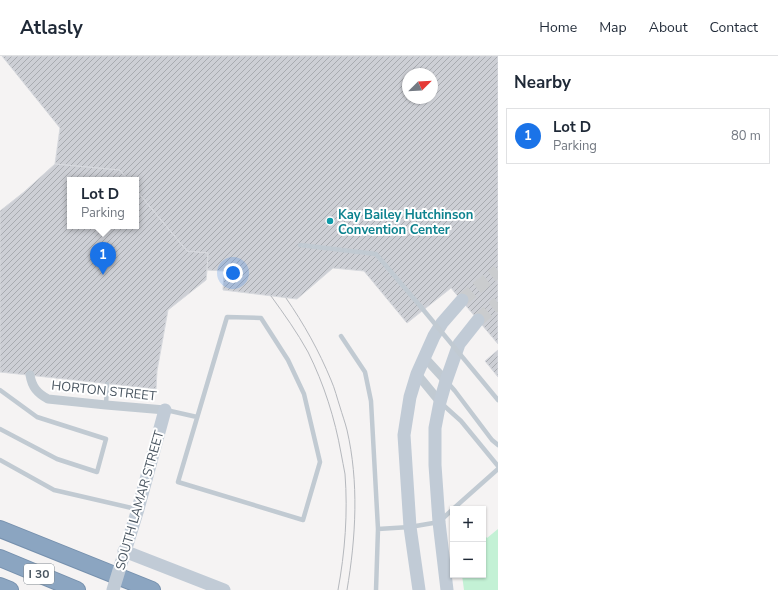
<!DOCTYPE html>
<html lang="en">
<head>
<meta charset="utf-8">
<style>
	:root { --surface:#fff; --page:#f6f6f7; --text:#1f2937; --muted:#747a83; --line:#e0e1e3; --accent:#1a73e8 }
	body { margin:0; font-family:"Nunito Sans",sans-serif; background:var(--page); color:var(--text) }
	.controls { position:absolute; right:12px; bottom:12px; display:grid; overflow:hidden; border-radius:0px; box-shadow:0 1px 3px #0004 }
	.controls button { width:36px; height:36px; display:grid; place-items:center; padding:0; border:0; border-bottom:1px solid var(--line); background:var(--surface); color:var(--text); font:20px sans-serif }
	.compass { position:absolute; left:402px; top:12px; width:36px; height:36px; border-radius:50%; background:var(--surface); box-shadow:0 1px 3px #0004; rotate:66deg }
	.you { position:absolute; left:233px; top:217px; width:14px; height:14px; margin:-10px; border:3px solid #fff; border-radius:50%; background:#1a73e8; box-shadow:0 0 0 6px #1a73e833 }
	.badge { display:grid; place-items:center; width:26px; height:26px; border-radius:50%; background:var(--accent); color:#fff; font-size:13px; font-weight:700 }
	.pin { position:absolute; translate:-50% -33px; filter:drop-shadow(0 1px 2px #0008) }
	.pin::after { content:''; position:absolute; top:21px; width:14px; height:12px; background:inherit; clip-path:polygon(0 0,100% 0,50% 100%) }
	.popup { position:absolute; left:67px; top:121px; width:72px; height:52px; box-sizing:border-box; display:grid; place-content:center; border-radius:0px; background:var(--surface); filter:drop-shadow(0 1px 3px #0005); font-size:13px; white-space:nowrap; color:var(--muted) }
	.popup b { font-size:15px; color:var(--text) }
	.popup::after { content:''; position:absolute; left:50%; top:100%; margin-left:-8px; border:8px solid transparent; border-top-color:var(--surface) }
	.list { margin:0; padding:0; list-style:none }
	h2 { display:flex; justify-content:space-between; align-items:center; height:52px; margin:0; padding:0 16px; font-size:17px }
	h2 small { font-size:13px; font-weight:400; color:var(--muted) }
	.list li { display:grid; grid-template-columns:26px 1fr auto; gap:12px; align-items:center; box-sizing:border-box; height:56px; margin:0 8px 8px; padding:0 8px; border:1px solid var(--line); border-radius:0px }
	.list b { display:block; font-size:15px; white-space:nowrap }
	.list p { margin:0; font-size:13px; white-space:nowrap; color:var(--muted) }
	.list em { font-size:13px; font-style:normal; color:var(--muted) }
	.map { position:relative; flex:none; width:498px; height:534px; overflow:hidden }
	header { display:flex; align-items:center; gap:24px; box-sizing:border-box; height:56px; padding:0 20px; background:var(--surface); border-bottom:1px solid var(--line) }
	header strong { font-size:19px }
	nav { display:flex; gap:22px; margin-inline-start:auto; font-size:14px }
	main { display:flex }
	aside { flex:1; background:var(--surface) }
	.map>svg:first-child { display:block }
</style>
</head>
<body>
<header>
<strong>Atlasly</strong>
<nav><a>Home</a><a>Map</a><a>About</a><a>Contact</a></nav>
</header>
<main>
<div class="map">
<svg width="498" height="534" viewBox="0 0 498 534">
	<defs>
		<pattern id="building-hatch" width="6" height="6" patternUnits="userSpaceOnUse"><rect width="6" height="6" fill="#cdcfd5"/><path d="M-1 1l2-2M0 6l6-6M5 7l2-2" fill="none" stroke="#a8abb0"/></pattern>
	</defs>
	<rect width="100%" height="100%" fill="#f5f3f3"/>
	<!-- green -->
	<path fill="#c3f1d5" d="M 498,473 L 498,534 L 464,534 L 462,519 L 483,519 L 483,477 L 487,482 Z"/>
	<!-- building -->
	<path fill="url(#building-hatch)" stroke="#d7d9de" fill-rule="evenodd" d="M 2,0 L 498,0 L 498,288 L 451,232 L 407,267 L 364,215 L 333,212 L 297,243 L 223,234 L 224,215 L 207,214 L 208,197 L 187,195 L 136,134 L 136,124 L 128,124 L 120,114 L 55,108 L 60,72 ZM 408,18 L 432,18 L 432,42 L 408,42 Z
		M 55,108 L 120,114 L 128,124 L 70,124 L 70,170 L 136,170 L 136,134 L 187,195 L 208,197 L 207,214 L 206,224 L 168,254 L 157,315 L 156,333 L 0,316 L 0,155 L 24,136 Z
		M 498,294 L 498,321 L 485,305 Z"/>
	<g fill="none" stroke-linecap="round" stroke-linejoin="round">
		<!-- secondary-tunnel -->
		<path stroke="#caccce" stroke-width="13" stroke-dasharray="13 6" stroke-linecap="butt" d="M 462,244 L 498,215
			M 478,264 L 498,247"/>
		<!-- highway casing -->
		<g stroke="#7690ad" stroke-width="18">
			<path id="highway" d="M 0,473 L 152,534
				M 0,502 L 77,534
				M 0,530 L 10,534"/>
		</g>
		<!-- lane -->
		<path stroke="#c1cad2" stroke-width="4.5" d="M 300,189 L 376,198 L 421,251
			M 227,261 L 261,262 L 288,304 L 304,338 L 320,406 L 303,464 L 178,426 Z
			M 341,280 L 365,316 L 371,345 L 378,473 L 376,534
			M 448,327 L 455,335 L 492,384 L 498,389
			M 0,334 L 37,361 L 106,383 L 97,416 L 57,403 L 0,373
			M 441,347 L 461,365 L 498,410
			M 106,349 L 107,328
			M 166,354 L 197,361
			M 0,404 L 54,434 L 136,453
			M 453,453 L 498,413
			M 378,473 L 410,471 L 439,466 L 453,453"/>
		<!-- street -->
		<path stroke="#c1cad2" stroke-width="9" d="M 424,301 L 446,325
			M 417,318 L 440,346
			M 30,319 C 32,331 37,337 48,343 L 106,349 L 165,354"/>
		<!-- secondary -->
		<path stroke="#c1cbd6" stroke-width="13" d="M 124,495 L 224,534
			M 121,508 L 138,453 L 165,354
			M 419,534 L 410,471 L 404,379 L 410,341 L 417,318 L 434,280 L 442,267 L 462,244
			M 447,534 L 439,466 L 435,409 L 435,372 L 440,346 L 446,325 L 459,288 L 478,264"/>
		<!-- highway -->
		<use href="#highway" stroke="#8ba5c1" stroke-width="16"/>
		<!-- tram -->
		<path stroke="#b5b8bd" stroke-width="1" d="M 271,240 C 284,258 297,276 308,296 C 324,328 335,363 341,397 C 342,404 344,411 345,418 C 348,457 345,496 338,534
			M 286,242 C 304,268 319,295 331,324 C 335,333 337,342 340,351 C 342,358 345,366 347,374 C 359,426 356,481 347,534"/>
		<!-- lane-bridge -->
		<path stroke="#c1cad2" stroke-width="4.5" d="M 421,251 L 498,344"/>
		<!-- secondary-bridge -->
		<path stroke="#c1cbd6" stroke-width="13" d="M 113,534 L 121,508"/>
	</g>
	<!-- markers -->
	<circle fill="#0f9aa8" stroke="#fff" stroke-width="1.5" cx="330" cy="165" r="4"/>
	<g text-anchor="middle" stroke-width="4" stroke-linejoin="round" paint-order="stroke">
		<!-- shield labels -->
		<rect fill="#fff" stroke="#808990" stroke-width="1" x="24" y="508" width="30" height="20" rx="3"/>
		<g font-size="12" font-weight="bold" fill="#4a5661">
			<text x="39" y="522">I 30</text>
		</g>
		<!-- culture labels -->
		<g font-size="13" font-weight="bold" fill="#0d838f" stroke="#fff" text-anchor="start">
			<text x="338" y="163">Kay Bailey Hutchinson<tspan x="338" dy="15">Convention Center</tspan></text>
		</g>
		<!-- street labels -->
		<g font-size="13" fill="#4a5661" stroke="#fff">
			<text transform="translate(104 334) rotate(6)" y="5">HORTON STREET</text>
			<text transform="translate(139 444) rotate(-74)" y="5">SOUTH LAMAR STREET</text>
		</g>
	</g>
</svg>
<div class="controls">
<button>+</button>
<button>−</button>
</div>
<svg class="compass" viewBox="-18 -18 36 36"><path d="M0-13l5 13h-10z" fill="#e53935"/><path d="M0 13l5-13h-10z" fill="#747a83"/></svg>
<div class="you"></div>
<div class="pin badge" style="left:103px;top:219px">1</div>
<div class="popup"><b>Lot D</b>Parking</div>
</div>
<aside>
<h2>Nearby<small></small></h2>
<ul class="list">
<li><span class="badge">1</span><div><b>Lot D</b><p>Parking</p></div><em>80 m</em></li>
</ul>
</aside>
</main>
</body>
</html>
